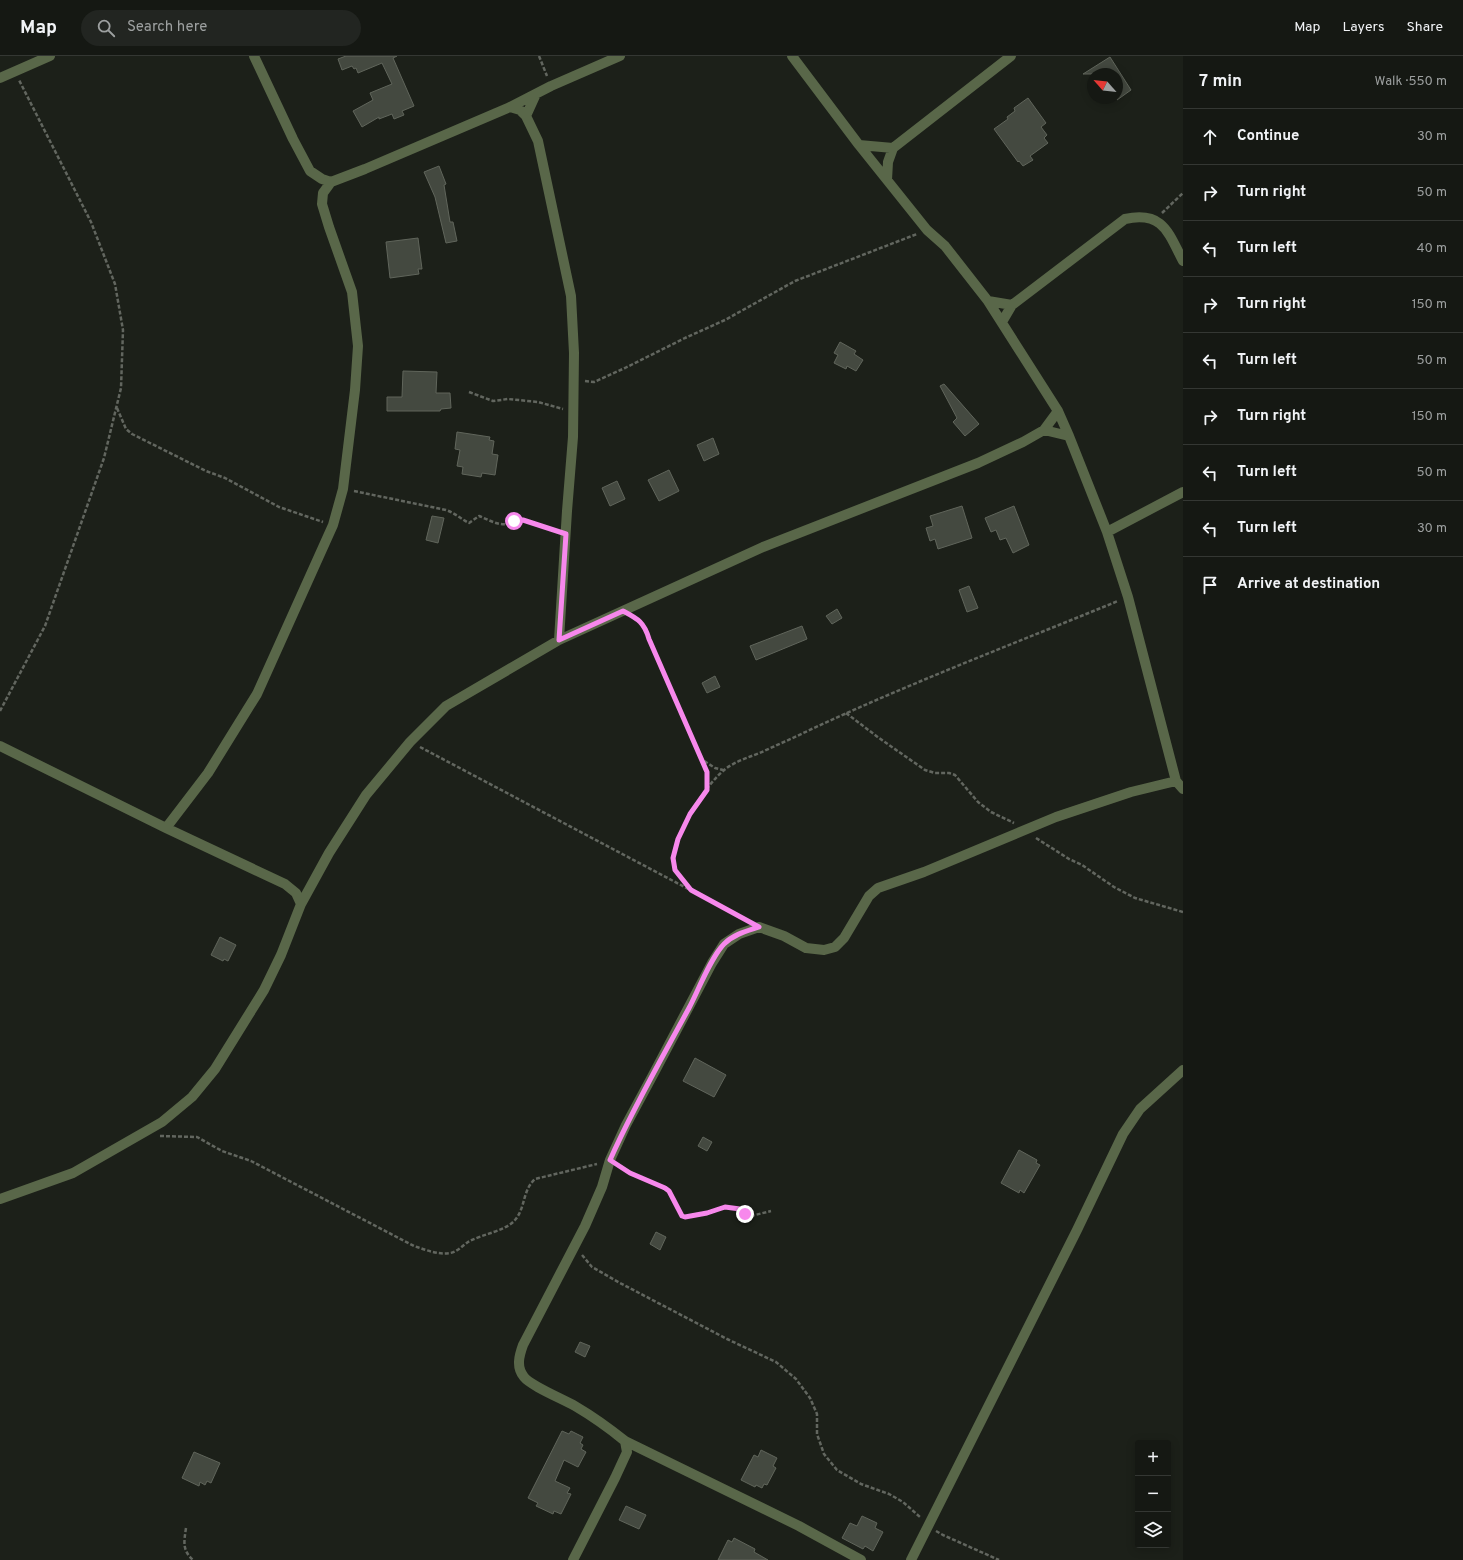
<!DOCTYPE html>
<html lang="en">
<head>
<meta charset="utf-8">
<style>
	:root { --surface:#151813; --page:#222521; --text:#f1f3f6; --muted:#9da0a0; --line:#343733 }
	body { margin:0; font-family:Overpass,sans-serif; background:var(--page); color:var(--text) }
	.controls { position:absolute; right:12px; bottom:12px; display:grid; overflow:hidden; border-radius:4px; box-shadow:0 2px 10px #0003 }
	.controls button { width:36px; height:36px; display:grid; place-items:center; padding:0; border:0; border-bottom:1px solid var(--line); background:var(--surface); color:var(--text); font:20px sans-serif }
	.compass { position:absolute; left:1087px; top:12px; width:36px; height:36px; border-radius:50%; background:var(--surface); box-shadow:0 2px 10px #0003; rotate:297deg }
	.stop { position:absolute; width:12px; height:12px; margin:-9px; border:3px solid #f788ec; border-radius:50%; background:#fff }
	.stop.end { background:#f788ec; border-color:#fff; box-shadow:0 1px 4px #0008 }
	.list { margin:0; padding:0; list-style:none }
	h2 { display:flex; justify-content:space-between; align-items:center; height:52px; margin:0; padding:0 16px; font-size:17px }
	h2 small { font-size:13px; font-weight:400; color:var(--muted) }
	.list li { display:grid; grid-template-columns:26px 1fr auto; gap:12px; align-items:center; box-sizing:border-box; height:56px; padding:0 16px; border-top:1px solid var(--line) }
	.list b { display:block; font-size:15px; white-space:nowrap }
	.list em { font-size:13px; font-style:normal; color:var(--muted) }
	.icon { flex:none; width:22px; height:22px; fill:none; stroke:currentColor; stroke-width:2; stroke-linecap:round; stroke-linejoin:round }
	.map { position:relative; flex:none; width:1183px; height:1504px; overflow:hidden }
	header { display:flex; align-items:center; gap:24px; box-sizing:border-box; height:56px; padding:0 20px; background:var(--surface); border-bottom:1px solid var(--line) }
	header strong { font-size:19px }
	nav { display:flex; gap:22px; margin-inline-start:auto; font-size:14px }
	.search { width:280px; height:36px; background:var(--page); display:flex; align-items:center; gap:10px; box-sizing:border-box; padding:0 14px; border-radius:22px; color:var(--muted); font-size:15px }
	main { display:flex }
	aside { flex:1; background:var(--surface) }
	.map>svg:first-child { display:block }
</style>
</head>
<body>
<header>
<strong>Map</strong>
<div class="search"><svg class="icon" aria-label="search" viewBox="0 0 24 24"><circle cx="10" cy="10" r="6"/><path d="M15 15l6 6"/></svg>Search here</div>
<nav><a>Map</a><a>Layers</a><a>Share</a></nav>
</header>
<main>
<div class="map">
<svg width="1183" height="1504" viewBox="0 0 1183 1504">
	<rect width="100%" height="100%" fill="#1c2019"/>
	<!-- building -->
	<path fill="#444940" stroke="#60655b" d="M 346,0 L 397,0 L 393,2 L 414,50 L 402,55 L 404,59 L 394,63 L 392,58 L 379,63 L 379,61 L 362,71 L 353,55 L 373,44 L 370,37 L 392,28 L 382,7 L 358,17 L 356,12 L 354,13 L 352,10 L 342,14 L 338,3 Z
		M 1110,1 L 1131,34 L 1117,44 L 1117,18 L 1083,18 Z
		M 1028,42 L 1046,67 L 1041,71 L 1047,79 L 1044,82 L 1048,87 L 1030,100 L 1033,104 L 1023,110 L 1019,105 L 1018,106 L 994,73 L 1008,63 L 1007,61 L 1015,55 L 1014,52 Z
		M 439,110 L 446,128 L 444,129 L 450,166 L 453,166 L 457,185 L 446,187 L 435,141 L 424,116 Z
		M 418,182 L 422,213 L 418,213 L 419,218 L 390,222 L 386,186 Z
		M 840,286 L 856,295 L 854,298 L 863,304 L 856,315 L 847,310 L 846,313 L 834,307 L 838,299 L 834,297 Z
		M 403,315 L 437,316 L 436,337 L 450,337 L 451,352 L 441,353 L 440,355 L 387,355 L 387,341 L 402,341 Z
		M 944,328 L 979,368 L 965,380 L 953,366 L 957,362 L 940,330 Z
		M 457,376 L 490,381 L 489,384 L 494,385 L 492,398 L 498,399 L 495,419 L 482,417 L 481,421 L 462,418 L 463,411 L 457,410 L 460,394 L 455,393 Z
		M 713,382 L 719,398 L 704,405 L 697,389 Z
		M 669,414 L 679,435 L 659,445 L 648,424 Z
		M 617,425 L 625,443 L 610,450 L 602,432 Z
		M 962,450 L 972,482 L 938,493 L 935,483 L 930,485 L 926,472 L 933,470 L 930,460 Z
		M 1014,450 L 1029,489 L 1013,497 L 1006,482 L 1000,484 L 996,474 L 991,476 L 985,462 Z
		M 432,460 L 444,462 L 438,487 L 426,484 Z
		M 969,530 L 978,552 L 967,556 L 959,534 Z
		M 837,553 L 842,562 L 832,568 L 826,560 Z
		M 802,570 L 807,583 L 756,604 L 750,590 Z
		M 715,620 L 720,631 L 707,637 L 702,627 Z
		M 220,881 L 236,889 L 228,905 L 224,903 L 223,905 L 211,899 Z
		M 695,1002 L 726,1019 L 714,1041 L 683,1025 Z
		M 703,1081 L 712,1086 L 707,1095 L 698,1090 Z
		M 1019,1094 L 1037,1104 L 1036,1107 L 1040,1109 L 1024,1137 L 1020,1134 L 1019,1137 L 1001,1127 Z
		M 656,1176 L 666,1181 L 660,1194 L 650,1188 Z
		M 580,1286 L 590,1290 L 585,1301 L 575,1296 Z
		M 562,1375 L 569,1378 L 571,1375 L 583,1381 L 580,1387 L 583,1389 L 581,1393 L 586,1396 L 578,1411 L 564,1404 L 555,1425 L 570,1432 L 567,1437 L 571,1438 L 561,1458 L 554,1455 L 553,1458 L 536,1450 L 538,1447 L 528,1442 Z
		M 761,1394 L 777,1402 L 773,1410 L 776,1412 L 767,1429 L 764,1428 L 762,1432 L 756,1429 L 755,1431 L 741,1424 L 754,1399 L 758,1401 Z
		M 194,1396 L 220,1407 L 211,1427 L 207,1425 L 205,1429 L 200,1426 L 199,1430 L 182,1422 Z
		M 626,1450 L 646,1459 L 639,1473 L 619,1464 Z
		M 862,1460 L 877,1467 L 875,1472 L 883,1476 L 873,1495 L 865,1490 L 863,1493 L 842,1482 L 850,1467 L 857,1470 Z
		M 734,1482 L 755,1493 L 754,1496 L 768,1504 L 718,1504 L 728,1484 L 732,1486 Z"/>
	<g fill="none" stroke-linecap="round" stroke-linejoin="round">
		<!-- path -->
		<path stroke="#62665f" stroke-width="2.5" stroke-dasharray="4 2" stroke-linecap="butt" d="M 539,0 L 547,20
			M 1162,157 L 1183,137
			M 585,325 L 594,326 L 625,312 L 685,282 L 725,264 L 795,225 L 917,178
			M 469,336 L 493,345 L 508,343 L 538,346 L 563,353
			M 117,352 L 126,373 L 132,378 L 206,415 L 225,422 L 279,451 L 323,466
			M 354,435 L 446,454 C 455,457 461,463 469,467 L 479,460 C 487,463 498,470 508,468 C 514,468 516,464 523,464 L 556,475
			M 634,561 C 643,566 646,574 649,583 L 701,703 L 715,712 L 723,714
			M 0,655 L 45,570 L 104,402 L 121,332 L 123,274 L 115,228 L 91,166 L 19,24
			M 846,657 L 879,682 L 925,714 L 935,717 L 949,717 L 955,719 L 978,746 L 991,756 L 1014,767
			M 420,691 L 747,864
			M 701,703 L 707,716 L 707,733
			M 1036,782 L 1069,803 L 1082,809 L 1114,831 L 1135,842 L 1183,856
			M 691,834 C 686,828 677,819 675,812 C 668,786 704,731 723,715 C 734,705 751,701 764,695 C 775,690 786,685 797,680 C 902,630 1011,589 1118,545
			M 160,1080 L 197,1081 L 222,1095 L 251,1105 L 414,1190 C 426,1194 438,1199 450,1197 C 457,1196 462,1190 468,1186 C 482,1178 506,1175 515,1164 C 526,1151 522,1135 535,1123 L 597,1108
			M 620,1110 L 630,1117 L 665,1132 L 669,1135 L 682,1160 L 685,1161 L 707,1157 L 725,1151 L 739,1153 L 745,1158 L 751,1160 L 771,1155
			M 582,1199 L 592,1211 L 620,1227 L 727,1283 L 776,1306 L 796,1323 L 810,1342 L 817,1358 L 817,1378 L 824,1398 L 837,1414 L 861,1428 L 889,1438 L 903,1446 L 920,1461
			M 186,1472 C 184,1486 182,1494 193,1504
			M 936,1475 L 943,1479 L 999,1504"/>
		<!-- minor -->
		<path stroke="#596749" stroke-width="10" d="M 254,0 L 293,83 L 310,115 L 322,123 L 331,126
			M 792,0 L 859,89 L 927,174 L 945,190 L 988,245 L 1058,355 L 1069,380 L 1107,476 L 1128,541 L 1176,725 L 1183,733
			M 0,22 L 50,0
			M 510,51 L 520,54 L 526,60 L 538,85 L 571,240 L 574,297 L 573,381 L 567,455 L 559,584
			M 526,60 L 536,38
			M 859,89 L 893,92
			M 887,124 L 888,106 L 893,92 L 1011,0
			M 988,245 L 1012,249
			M 1002,266 L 1012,249 L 1125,163 C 1163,155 1168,176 1183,205
			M 1044,374 L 1069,380
			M 1107,476 L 1183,436
			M 0,690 L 166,772 L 285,828 L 296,837 L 301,848 L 281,899 L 264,934 L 215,1013 L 192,1041 L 162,1066 L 73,1117 L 0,1143
			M 166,772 L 208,717 L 257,638 L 333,469 L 343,433 L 355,334 L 358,290 L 352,236 L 329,171 L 322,148 L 323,137 L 331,126 L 365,113 L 510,51 L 551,30 L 620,0
			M 301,848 L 329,797 L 366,739 L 410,686 L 446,650 L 559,584 L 763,491 L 978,407 L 1023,386 L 1044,374 L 1058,355
			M 625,1385 L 799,1470 L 861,1504
			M 573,1504 L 615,1422 L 627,1396 L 625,1385 C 609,1372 592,1360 575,1350 C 563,1343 531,1330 524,1321 C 516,1311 519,1300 523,1289 L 585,1170 L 602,1131 L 610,1104 L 626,1069 L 654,1017 L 712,907 L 724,888 L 739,878 L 759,871 L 784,880 L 806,892 L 824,894 L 835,891 L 844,882 L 869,840 L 878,832 L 924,816 L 1056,761 L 1131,736 L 1176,725
			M 911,1504 L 1077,1174 L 1123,1078 L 1140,1053 L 1183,1014"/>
	</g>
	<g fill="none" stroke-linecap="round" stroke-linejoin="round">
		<!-- route -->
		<path stroke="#f788ec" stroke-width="5" d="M 514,465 L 523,464 L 566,478 L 559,584 L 623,555 C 638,563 644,566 649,583 L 707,716 L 707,734 L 690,758 L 678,783 L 673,802 L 675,814 L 691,834 L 759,871 C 747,875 734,878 724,888 C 711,901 698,935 689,952 C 662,1002 633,1052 610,1104 L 630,1117 L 665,1132 L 669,1135 L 682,1160 L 685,1161 L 707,1157 L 725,1151 L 740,1153 L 745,1158"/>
	</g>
</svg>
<div class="controls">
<button>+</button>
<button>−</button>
<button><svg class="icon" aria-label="layers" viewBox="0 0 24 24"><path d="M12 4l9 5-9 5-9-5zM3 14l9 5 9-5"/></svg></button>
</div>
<svg class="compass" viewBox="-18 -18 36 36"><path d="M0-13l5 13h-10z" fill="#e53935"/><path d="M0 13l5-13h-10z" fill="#9da0a0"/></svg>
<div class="stop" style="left:514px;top:465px"></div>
<div class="stop end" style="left:745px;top:1158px"></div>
</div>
<aside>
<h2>7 min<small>Walk · 550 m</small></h2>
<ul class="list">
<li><svg class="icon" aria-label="ahead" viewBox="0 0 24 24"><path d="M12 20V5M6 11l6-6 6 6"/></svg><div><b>Continue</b></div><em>30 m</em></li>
<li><svg class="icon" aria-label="right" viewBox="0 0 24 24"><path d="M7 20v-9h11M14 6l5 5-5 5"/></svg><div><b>Turn right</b></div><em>50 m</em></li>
<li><svg class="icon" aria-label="left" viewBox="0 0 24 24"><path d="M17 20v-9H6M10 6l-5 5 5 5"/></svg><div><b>Turn left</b></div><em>40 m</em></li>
<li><svg class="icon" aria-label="right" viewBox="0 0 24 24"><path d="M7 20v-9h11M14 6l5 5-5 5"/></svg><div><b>Turn right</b></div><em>150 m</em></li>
<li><svg class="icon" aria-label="left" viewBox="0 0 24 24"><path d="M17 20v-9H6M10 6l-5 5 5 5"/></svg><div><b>Turn left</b></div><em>50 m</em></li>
<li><svg class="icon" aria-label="right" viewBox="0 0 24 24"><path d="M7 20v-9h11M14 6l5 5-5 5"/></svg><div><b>Turn right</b></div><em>150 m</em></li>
<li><svg class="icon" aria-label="left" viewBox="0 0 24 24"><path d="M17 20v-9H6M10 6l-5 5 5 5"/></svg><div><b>Turn left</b></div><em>50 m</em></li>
<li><svg class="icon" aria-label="left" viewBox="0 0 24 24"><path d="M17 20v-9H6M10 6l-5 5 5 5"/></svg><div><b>Turn left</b></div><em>30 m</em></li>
<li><svg class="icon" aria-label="arrive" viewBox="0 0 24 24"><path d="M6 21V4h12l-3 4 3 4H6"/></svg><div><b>Arrive at destination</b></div></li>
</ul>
</aside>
</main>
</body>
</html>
